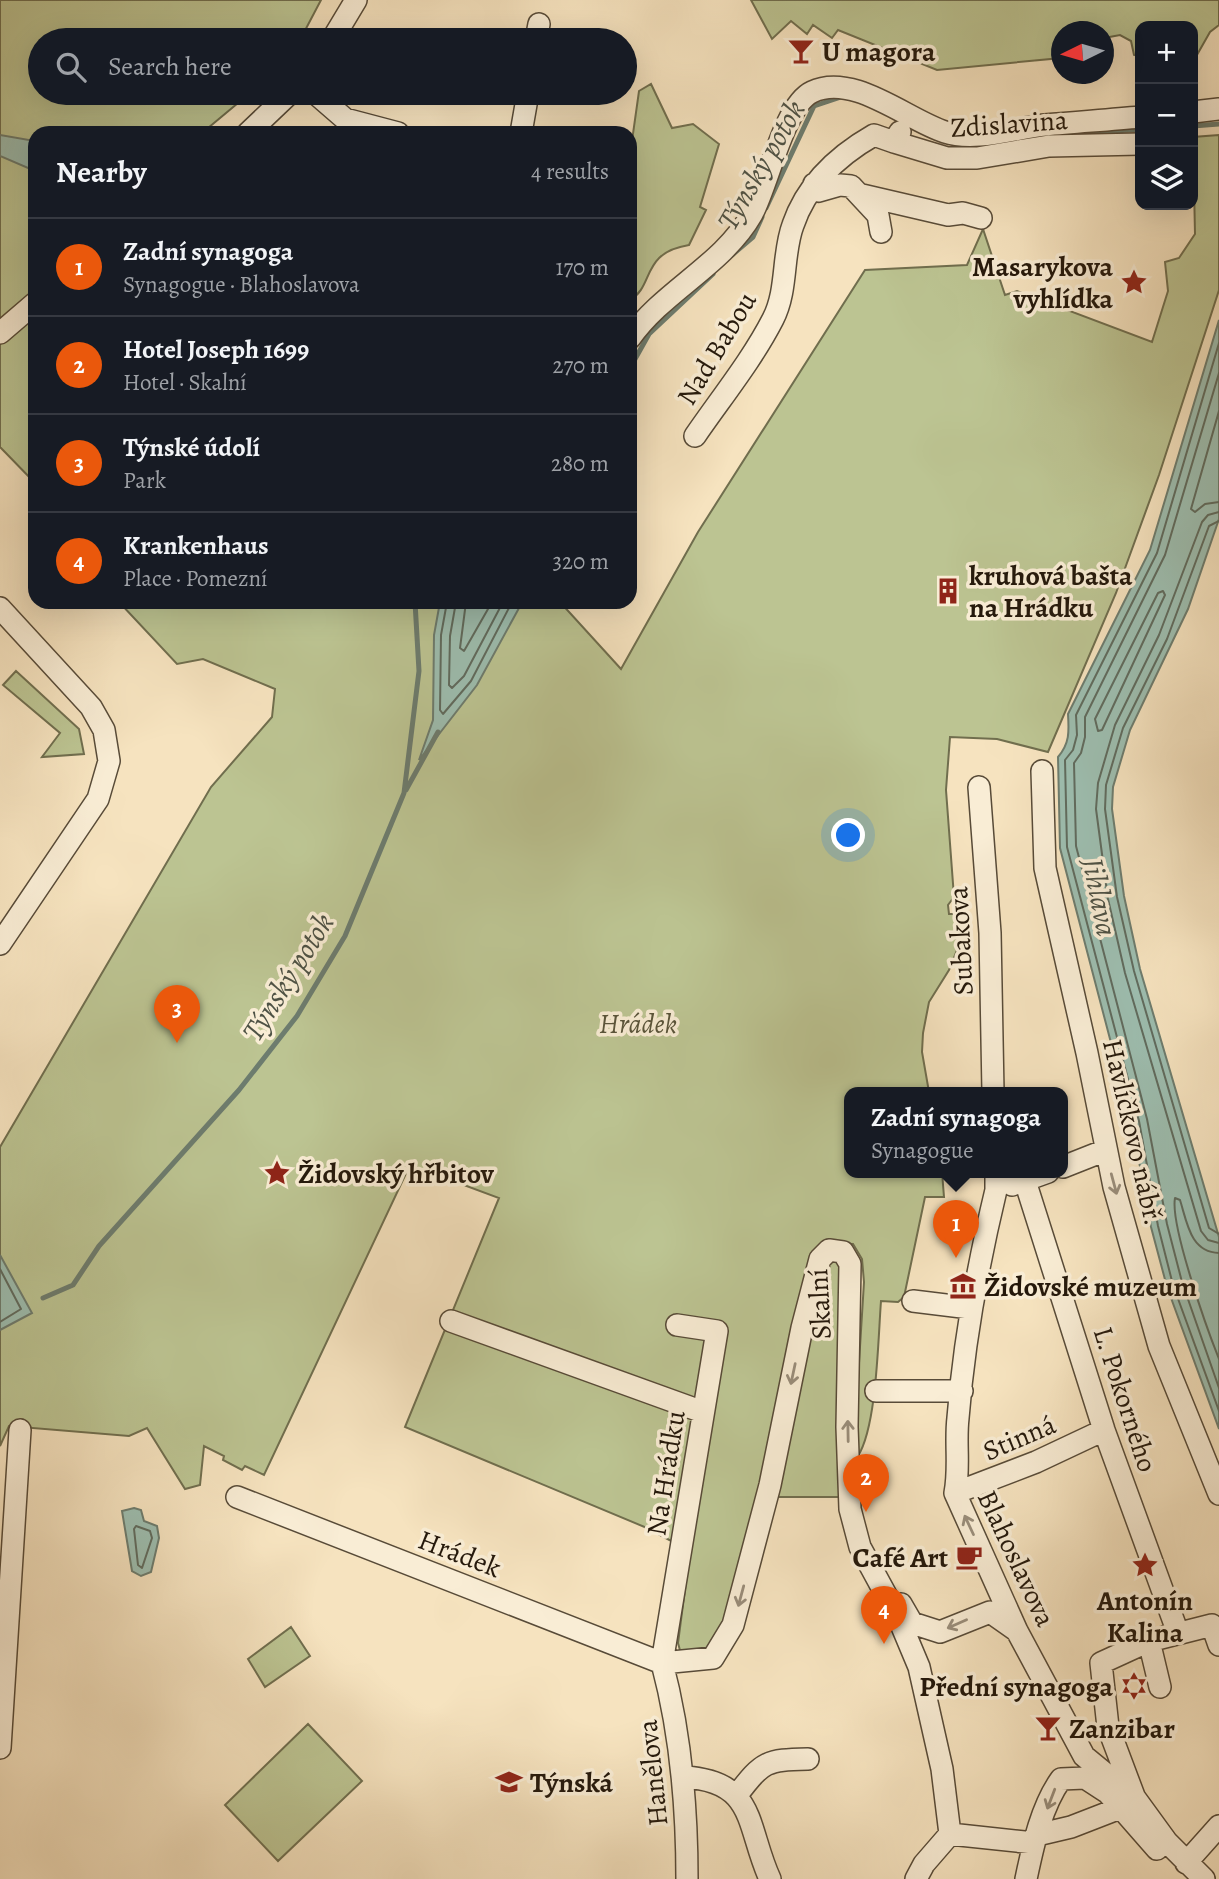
<!DOCTYPE html>
<html lang="en">
<head>
<meta charset="utf-8">
<style>
	:root { --surface:#171b24; --page:#20242c; --text:#f1f3f6; --muted:#9ea1a6; --line:#363941; --accent:#ea580c }
	body { margin:0; font-family:Alegreya,serif; background:var(--page); color:var(--text) }
	.controls { position:absolute; right:21px; top:21px; display:grid; overflow:hidden; border-radius:14px; box-shadow:0 7px 28px #0002 }
	.controls button { width:63px; height:63px; display:grid; place-items:center; padding:0; border:0; border-bottom:2px solid var(--line); background:var(--surface); color:var(--text); font:35px sans-serif }
	.compass { position:absolute; left:1051px; top:21px; width:63px; height:63px; border-radius:50%; background:var(--surface); box-shadow:0 7px 28px #0002; rotate:265deg }
	.you { position:absolute; left:849px; top:836px; width:24px; height:24px; margin:-18px; border:5px solid #fff; border-radius:50%; background:#1a73e8; box-shadow:0 0 0 10px #1a73e833 }
	.badge { display:grid; place-items:center; width:46px; height:46px; border-radius:50%; background:var(--accent); color:#fff; font-size:23px; font-weight:700 }
	.pin { position:absolute; translate:-50% -58px; filter:drop-shadow(0 2px 4px #0008) }
	.pin::after { content:''; position:absolute; top:37px; width:24px; height:21px; background:inherit; clip-path:polygon(0 0,100% 0,50% 100%) }
	.popup { position:absolute; left:844px; top:1087px; width:224px; height:91px; box-sizing:border-box; display:grid; place-content:center; border-radius:14px; background:var(--surface); filter:drop-shadow(0 2px 5px #0005); font-size:23px; white-space:nowrap; color:var(--muted) }
	.popup b { font-size:26px; color:var(--text) }
	.popup::after { content:''; position:absolute; left:50%; top:100%; margin-left:-14px; border:14px solid transparent; border-top-color:var(--surface) }
	.list { margin:0; padding:0; list-style:none }
	h2 { display:flex; justify-content:space-between; align-items:center; height:91px; margin:0; padding:0 28px; font-size:30px }
	h2 small { font-size:23px; font-weight:400; color:var(--muted) }
	.list li { display:grid; grid-template-columns:46px 1fr auto; gap:21px; align-items:center; box-sizing:border-box; height:98px; padding:0 28px; border-top:2px solid var(--line) }
	.list b { display:block; font-size:26px; white-space:nowrap }
	.list p { margin:0; font-size:23px; white-space:nowrap; color:var(--muted) }
	.list em { font-size:23px; font-style:normal; color:var(--muted) }
	.icon { flex:none; width:38px; height:38px; fill:none; stroke:currentColor; stroke-width:2; stroke-linecap:round; stroke-linejoin:round }
	.map { position:relative; flex:none; width:1219px; height:1879px; overflow:hidden }
	.search { position:absolute; background:var(--surface); box-shadow:0 7px 28px #0002; left:28px; top:28px; width:609px; height:77px; display:flex; align-items:center; gap:18px; box-sizing:border-box; padding:0 24px; border-radius:38px; color:var(--muted); font-size:26px }
	.panel { position:absolute; background:var(--surface); box-shadow:0 7px 28px #0002; left:28px; top:126px; width:609px; height:483px; border-radius:21px }
	.map>svg:first-child { display:block }
</style>
</head>
<body>
<div class="map">
<svg width="1219" height="1879" viewBox="0 0 1219 1879">
	<rect width="100%" height="100%" fill="#f6e3bf"/>
	<filter id="stains"><feTurbulence type="fractalNoise" baseFrequency=".00286" numOctaves="4"/><feColorMatrix values="0 0 0 0 .2 0 0 0 0 .09 0 0 0 0 .02 0 0 0 .5 -.17"/></filter>
	<radialGradient id="worn" r=".72"><stop offset=".6" stop-color="#630" stop-opacity="0"/><stop offset="1" stop-color="#630" stop-opacity=".3"/></radialGradient>
	<!-- green -->
	<path fill="#bcc492" stroke="#706e4e" stroke-width="2" d="M 0,0 L 321,0 L 300,40 L 40,40 L 40,93 L 250,93 L 202,133 L 35,133 L 35,483 L 0,447 Z
		M 751,0 L 1219,0 L 1219,25 L 1210,32 L 1193,62 L 1193,26 L 1140,26 L 1140,56 L 1134,55 L 1131,41 L 1120,35 L 1104,38 L 1104,32 L 1062,32 L 1061,58 L 937,70 L 838,30 L 832,38 L 813,25 L 807,34 L 791,21 L 772,39 Z
		M 651,84 L 672,128 L 693,124 L 719,144 L 700,207 L 706,210 L 689,245 C 640,253 655,286 630,300 L 630,155 L 639,91 Z
		M 1219,135 L 1219,290 L 1159,475 L 1116,593 L 1048,752 L 997,739 L 950,737 L 946,790 L 954,897 L 948,905 L 949,914 L 955,914 L 957,950 L 949,970 L 929,1002 L 923,1033 L 922,1052 L 929,1092 L 849,1092 L 849,1172 L 942,1172 L 944,1197 L 925,1197 L 904,1297 L 898,1302 L 881,1301 C 878,1339 877,1426 858,1456 L 854,1444 L 864,1282 L 862,1259 L 853,1244 L 830,1243 L 778,1418 L 728,1619 L 711,1649 L 681,1654 L 678,1643 L 690,1551 L 647,1528 L 405,1427 L 499,1198 L 410,1165 L 264,1475 L 245,1466 L 242,1470 L 223,1460 L 224,1456 L 204,1446 L 200,1485 L 185,1489 L 147,1428 L 129,1436 L 9,1426 L 0,1446 L 0,1147 L 211,787 L 272,717 L 275,689 L 203,659 L 177,664 L 119,602 L 560,602 L 621,669 L 698,532 L 865,270 L 967,265 L 983,229 L 1005,295 L 1017,291 L 1152,342 L 1168,291 L 1165,262 L 1179,258 L 1195,234 L 1193,137 Z
		M 16,671 L 79,729 L 84,754 L 42,757 L 60,733 L 3,685 Z
		M 827,1258 L 842,1259 L 841,1497 L 776,1497 Z
		M 291,1627 L 310,1656 L 265,1687 L 248,1659 Z
		M 308,1724 L 362,1781 L 278,1861 L 225,1805 Z"/>
	<!-- water -->
	<path fill="#9dbeb0" stroke="#6d7c6e" stroke-width="2" d="M 0,135 L 35,141 L 35,171 L 0,156 Z
		M 1219,320 L 1219,519 L 1188,609 L 1130,730 L 1113,787 L 1112,809 L 1124,896 L 1140,969 L 1219,1237 L 1219,1429 L 1167,1287 L 1151,1227 L 1132,1123 L 1060,848 L 1058,757 C 1070,743 1069,731 1068,714 L 1150,550 Z
		M 440,602 L 518,602 L 519,608 L 477,685 L 419,760 L 433,720 L 434,635 Z
		M 0,1255 L 32,1313 L 0,1330 Z
		M 134,1508 L 141,1510 L 144,1521 L 157,1526 L 159,1538 L 151,1572 L 141,1576 L 132,1571 L 122,1511 Z"/>
	<g fill="none" stroke-linecap="round" stroke-linejoin="round">
		<!-- shore -->
		<path stroke="#606b5e" stroke-width="2" d="M 1219,343 L 1157,553 L 1076,715 L 1077,735 L 1073,750 L 1065,760 L 1067,847 L 1139,1121 L 1158,1226 L 1173,1285 L 1219,1411
			M 1219,373 L 1165,555 L 1085,717 L 1085,737 L 1081,753 L 1074,763 L 1076,846 L 1147,1119 L 1167,1224 L 1182,1282 L 1219,1388
			M 1219,411 L 1191,509 L 1195,512 L 1205,504 L 1219,502
			M 1219,512 L 1208,515 L 1202,522 L 1159,635 L 1115,725 L 1098,783 L 1096,809 L 1108,899 L 1125,973 L 1201,1231 L 1208,1240 L 1219,1243
			M 1219,521 L 1209,526 L 1167,639 L 1123,728 L 1106,785 L 1105,809 L 1117,897 L 1134,971 L 1209,1228 L 1219,1234
			M 1163,591 L 1165,595 L 1102,730 L 1098,731 L 1095,719 L 1158,593 Z
			M 447,602 L 441,635 L 440,710 L 443,714 L 471,681 L 512,602
			M 456,602 L 450,636 L 449,685 L 452,688 L 464,676 L 503,602
			M 466,602 L 460,648 L 464,651 L 492,602
			M 1219,1253 C 1190,1252 1187,1222 1180,1200 L 1175,1198 C 1170,1225 1207,1329 1219,1359
			M 0,1269 L 21,1309 L 0,1322
			M 136,1526 L 150,1531 L 152,1538 L 142,1568 L 138,1565 L 134,1529 Z"/>
		<!-- stream -->
		<path stroke="#6d7c6e" stroke-width="5" d="M 1193,126 L 1219,124
			M 1056,136 L 1140,129
			M 956,144 L 970,148 L 1001,143
			M 766,208 L 814,106 L 841,97
			M 732,255 L 753,237 L 762,217
			M 630,368 L 649,334 L 713,274
			M 406,790 L 438,732
			M 43,1298 L 73,1285 L 99,1246 L 239,1090 L 297,1016 L 345,936 L 404,793 L 419,671 L 415,602"/>
		<!-- minor casing -->
		<g stroke="#584b38" stroke-width="24">
			<path id="minor" d="M 332,40 L 356,0
				M 536,40 L 539,24
				M 315,93 L 345,119 L 398,133
				M 1193,112 L 1219,109
				M 900,132 L 894,142 L 947,158 L 977,158 L 1049,146 L 1140,144
				M 248,133 L 290,93
				M 521,133 L 528,93
				M 814,184 L 819,191 L 840,185 L 851,186 L 878,215 L 881,232
				M 862,195 L 948,215 L 963,213 L 981,218
				M 0,333 L 35,303
				M 630,338 C 664,290 722,266 752,214 C 768,185 784,105 812,92 C 853,72 907,120 945,132 C 975,142 1015,128 1045,125 C 1077,122 1109,120 1140,117
				M 695,436 C 721,398 752,360 773,319 C 788,290 782,254 793,225 C 807,184 839,155 874,135 L 894,142
				M 0,608 L 91,707 L 104,730 L 109,761 L 98,799 L 0,944
				M 1042,771 L 1045,868 L 1087,1053 L 1114,1187 L 1159,1346 L 1219,1494
				M 979,787 L 990,933 L 993,1092
				M 1063,1167 L 1106,1150
				M 996,1172 L 996,1190 C 978,1265 964,1340 958,1418 C 955,1443 960,1467 955,1493 L 1017,1631 L 1084,1756 L 1135,1798 L 1167,1842 L 1204,1879
				M 1025,1181 L 1104,1430 L 1178,1633
				M 1012,1185 L 1048,1172
				M 913,1301 L 970,1308
				M 451,1321 L 703,1412
				M 677,1325 L 717,1331 L 662,1663 C 681,1734 687,1806 687,1879
				M 876,1391 L 962,1391
				M 955,1493 L 1036,1462 L 1104,1430
				M 237,1497 L 662,1663
				M 901,1604 L 912,1623 L 940,1632 L 990,1612 L 1017,1631
				M 1149,1641 L 1160,1687
				M 662,1663 L 713,1658 L 733,1625 L 770,1485 L 802,1328 L 820,1259 L 829,1250 L 843,1252 L 850,1264 L 847,1427 L 850,1509 L 860,1547 L 898,1617 L 919,1667 L 942,1769 L 950,1834
				M 0,1748 L 20,1430
				M 684,1777 C 757,1781 746,1827 770,1879
				M 737,1795 C 763,1761 766,1760 808,1759
				M 1134,1796 L 1108,1727 L 1101,1663 L 1149,1641 L 1212,1625 L 1219,1645
				M 950,1834 L 1034,1843
				M 1037,1835 L 1071,1827 L 1120,1808
				M 1186,1863 L 1219,1826
				M 916,1879 L 924,1864 L 950,1834
				M 1026,1879 C 1033,1846 1041,1807 1061,1779 L 1085,1778 L 1108,1793 L 1157,1849"/>
		</g>
		<!-- minor -->
		<use href="#minor" stroke="#f9edd5" stroke-width="21"/>
	</g>
	<!-- one-way arrows -->
	<defs><path id="oneway-shaft" d="M-6 0H5M1.5-3L5.5 0L1.5 3" fill="none" stroke-width="1.6" stroke-linecap="round" stroke-linejoin="round" transform="scale(1.75)"/></defs>
	<g stroke="#998d7a">
		<use href="#oneway-shaft" transform="translate(1114 1184) rotate(75)"/>
		<use href="#oneway-shaft" transform="translate(793 1374) rotate(102)"/>
		<use href="#oneway-shaft" transform="translate(848 1431) rotate(-91)"/>
		<use href="#oneway-shaft" transform="translate(969 1525) rotate(-115)"/>
		<use href="#oneway-shaft" transform="translate(741 1596) rotate(105)"/>
		<use href="#oneway-shaft" transform="translate(957 1624) rotate(156)"/>
		<use href="#oneway-shaft" transform="translate(1051 1799) rotate(111)"/>
	</g>
	<!-- icons -->
	<defs>
		<g id="bar-bare" transform="scale(2.1)"><path d="M-6-5H6L.8 .8V4.5H3.5V6h-7V4.5H-.8V.8Z" fill="#8f2418" stroke="#f9edd5" stroke-width="2.5" paint-order="stroke"/></g>
		<g id="sight-bare" transform="scale(2.1)"><path d="M0-6L1.8-2.2L6-1.7L2.9 1.2L3.7 5.4L0 3.3L-3.7 5.4L-2.9 1.2L-6-1.7L-1.8-2.2Z" fill="#8f2418" stroke="#f9edd5" stroke-width="2.5" paint-order="stroke"/></g>
		<g id="building-bare" transform="scale(2.1)"><path d="M-4-6H4V6H1V3H-1V6H-4ZM-2.5-4.3h1.7v1.8h-1.7ZM.8-4.3h1.7v1.8H.8ZM-2.5-1h1.7V.8h-1.7ZM.8-1h1.7V.8H.8Z" fill="#8f2418" stroke="#f9edd5" stroke-width="2.5" paint-order="stroke"/></g>
		<g id="museum-bare" transform="scale(2.1)"><path d="M0-6L6-3V-2H-6V-3ZM-5-1h2V3h-2ZM-1-1h2V3h-2ZM3-1h2V3H3ZM-6 4H6V6H-6Z" fill="#8f2418" stroke="#f9edd5" stroke-width="2.5" paint-order="stroke"/></g>
		<g id="cafe-bare" transform="scale(2.1)"><path d="M-5.5-4.5H6V0H3Q3 3.5 0 3.5H-2.5Q-5.5 3.5-5.5 0ZM3-3.2v2h1.7v-2ZM-6 4.5H4V6H-6Z" fill="#8f2418" stroke="#f9edd5" stroke-width="2.5" paint-order="stroke"/></g>
		<g id="synagogue-bare" transform="scale(2.1)"><path d="M0-6.5L5.6 3.2H-5.6ZM0 6.5L5.6-3.2H-5.6Z" fill="#8f2418" stroke="#f9edd5" stroke-width="2.5" paint-order="stroke"/></g>
		<g id="school-bare" transform="scale(2.1)"><path d="M0-5L7-2L0 1L-7-2ZM-4 1L0 2.5L4 1V4Q0 6-4 4Z" fill="#8f2418" stroke="#f9edd5" stroke-width="2.5" paint-order="stroke"/></g>
	</defs>
	<g fill-rule="evenodd">
		<use href="#bar-bare" x="801" y="51"/>
		<use href="#sight-bare" x="1134" y="282"/>
		<use href="#building-bare" x="948" y="591"/>
		<use href="#sight-bare" x="277" y="1173"/>
		<use href="#museum-bare" x="963" y="1286"/>
		<use href="#cafe-bare" x="969" y="1557"/>
		<use href="#sight-bare" x="1145" y="1565"/>
		<use href="#synagogue-bare" x="1134" y="1686"/>
		<use href="#bar-bare" x="1048" y="1728"/>
		<use href="#school-bare" x="509" y="1782"/>
	</g>
	<g text-anchor="middle" stroke-width="7" stroke-linejoin="round" paint-order="stroke">
		<!-- poi labels -->
		<g font-size="28" font-weight="bold" fill="#24180b" stroke="#f9edd5" text-anchor="start">
			<text x="822" y="61">U magora</text>
			<text x="1113" y="276" text-anchor="end">Masarykova<tspan x="1113" dy="32">vyhlídka</tspan></text>
			<text x="969" y="585">kruhová bašta<tspan x="969" dy="32">na Hrádku</tspan></text>
			<text x="298" y="1183">Židovský hřbitov</text>
			<text x="984" y="1296">Židovské muzeum</text>
			<text x="948" y="1567" text-anchor="end">Café Art</text>
			<text x="1145" y="1610" text-anchor="middle">Antonín<tspan x="1145" dy="32">Kalina</tspan></text>
			<text x="1113" y="1696" text-anchor="end">Přední synagoga</text>
			<text x="1069" y="1738">Zanzibar</text>
			<text x="530" y="1792">Týnská</text>
		</g>
		<!-- street labels -->
		<g font-size="28" fill="#24180b" stroke="#f9edd5">
			<text transform="translate(1009 123) rotate(-4)" y="10">Zdislavina</text>
			<text transform="translate(716 348) rotate(-59)" y="10">Nad Babou</text>
			<text transform="translate(960 941) rotate(-93)" y="10">Subakova</text>
			<text transform="translate(1134 1132) rotate(77)" y="10">Havlíčkovo nábř.</text>
			<text transform="translate(819 1304) rotate(-93)" y="10">Skalní</text>
			<text transform="translate(1126 1399) rotate(72)" y="10">L. Pokorného</text>
			<text transform="translate(1019 1437) rotate(-23)" y="10">Stinná</text>
			<text transform="translate(665 1473) rotate(-81)" y="10">Na Hrádku</text>
			<text transform="translate(460 1553) rotate(21)" y="10">Hrádek</text>
			<text transform="translate(1017 1558) rotate(65)" y="10">Blahoslavova</text>
			<text transform="translate(652 1773) rotate(-96)" y="10">Hanělova</text>
		</g>
		<!-- park labels -->
		<g font-size="28" font-style="italic" fill="#59543a" stroke="#f9edd5">
			<text x="638" y="1033">Hrádek</text>
		</g>
		<!-- water labels -->
		<g font-size="30" font-style="italic" fill="#4e5245" stroke="#f9edd5">
			<text transform="translate(761 165) rotate(-60)" y="10">Týnský potok</text>
			<text transform="translate(1100 897) rotate(79)" y="10">Jihlava</text>
			<text transform="translate(288 977) rotate(-58)" y="10">Týnský potok</text>
		</g>
	</g>
	<rect width="100%" height="100%" filter="url(#stains)"/>
	<rect width="100%" height="100%" fill="url(#worn)"/>
</svg>
<div class="controls">
<button>+</button>
<button>−</button>
<button><svg class="icon" aria-label="layers" viewBox="0 0 24 24"><path d="M12 4l9 5-9 5-9-5zM3 14l9 5 9-5"/></svg></button>
</div>
<svg class="compass" viewBox="-18 -18 36 36"><path d="M0-13l5 13h-10z" fill="#e53935"/><path d="M0 13l5-13h-10z" fill="#9ea1a6"/></svg>
<div class="you"></div>
<div class="pin badge" style="left:956px;top:1258px">1</div>
<div class="popup"><b>Zadní synagoga</b>Synagogue</div>
<div class="pin badge" style="left:866px;top:1512px">2</div>
<div class="pin badge" style="left:177px;top:1043px">3</div>
<div class="pin badge" style="left:884px;top:1644px">4</div>
<div class="search"><svg class="icon" aria-label="search" viewBox="0 0 24 24"><circle cx="10" cy="10" r="6"/><path d="M15 15l6 6"/></svg>Search here</div>
<section class="panel">
<h2>Nearby<small>4 results</small></h2>
<ul class="list">
<li><span class="badge">1</span><div><b>Zadní synagoga</b><p>Synagogue · Blahoslavova</p></div><em>170 m</em></li>
<li><span class="badge">2</span><div><b>Hotel Joseph 1699</b><p>Hotel · Skalní</p></div><em>270 m</em></li>
<li><span class="badge">3</span><div><b>Týnské údolí</b><p>Park</p></div><em>280 m</em></li>
<li><span class="badge">4</span><div><b>Krankenhaus</b><p>Place · Pomezní</p></div><em>320 m</em></li>
</ul>
</section>
</div>
</body>
</html>
